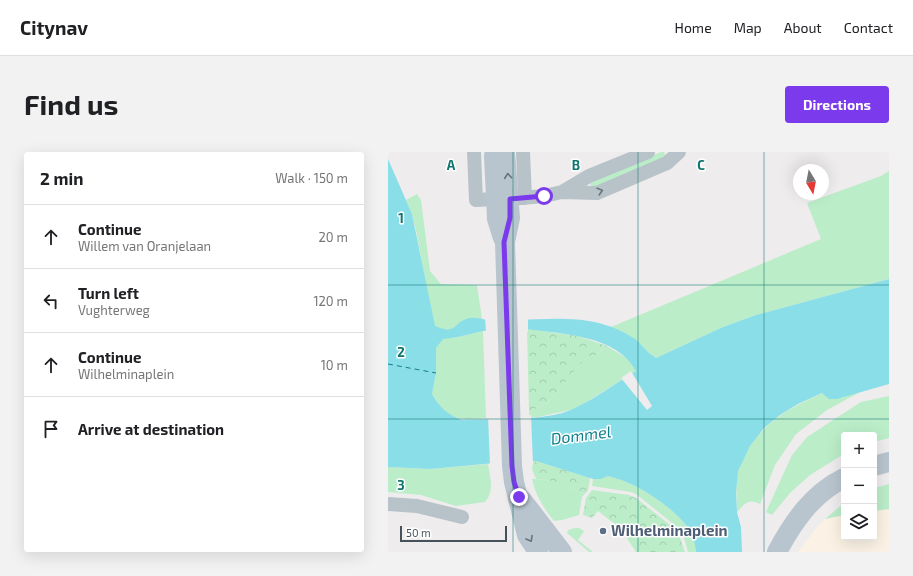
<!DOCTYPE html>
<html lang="en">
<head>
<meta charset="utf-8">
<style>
	:root { --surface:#fff; --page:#f2f2f2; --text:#202124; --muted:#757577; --line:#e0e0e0; --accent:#7c3aed }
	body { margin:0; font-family:"Exo 2",sans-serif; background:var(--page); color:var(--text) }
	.controls { position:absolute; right:12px; bottom:12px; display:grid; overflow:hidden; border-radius:4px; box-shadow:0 4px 16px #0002 }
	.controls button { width:36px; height:36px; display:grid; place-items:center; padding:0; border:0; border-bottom:1px solid var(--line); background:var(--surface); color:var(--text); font:20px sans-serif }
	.compass { position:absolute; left:405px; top:12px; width:36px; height:36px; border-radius:50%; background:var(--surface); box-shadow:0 4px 16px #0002; rotate:170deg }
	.scale { position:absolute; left:12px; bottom:10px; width:107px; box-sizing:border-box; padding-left:4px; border:2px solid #465259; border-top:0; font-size:11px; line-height:14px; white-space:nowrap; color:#465259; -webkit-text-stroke:3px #fff; paint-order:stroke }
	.stop { position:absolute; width:12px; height:12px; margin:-9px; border:3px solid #7c3aed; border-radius:50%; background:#fff }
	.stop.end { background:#7c3aed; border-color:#fff; box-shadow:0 1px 4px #0008 }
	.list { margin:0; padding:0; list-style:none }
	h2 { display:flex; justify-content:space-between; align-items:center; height:52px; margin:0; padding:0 16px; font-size:17px }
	h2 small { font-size:13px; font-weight:400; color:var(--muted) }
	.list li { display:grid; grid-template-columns:26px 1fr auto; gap:12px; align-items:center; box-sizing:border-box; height:64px; padding:0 16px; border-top:1px solid var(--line) }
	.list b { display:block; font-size:15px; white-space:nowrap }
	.list p { margin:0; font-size:13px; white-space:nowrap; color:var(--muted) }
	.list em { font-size:13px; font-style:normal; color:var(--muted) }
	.icon { flex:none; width:22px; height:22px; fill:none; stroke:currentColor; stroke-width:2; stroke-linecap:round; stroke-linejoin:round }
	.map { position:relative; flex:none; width:501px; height:400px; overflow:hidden; border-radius:4px }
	header { display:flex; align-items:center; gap:24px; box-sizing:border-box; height:56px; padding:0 20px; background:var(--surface); border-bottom:1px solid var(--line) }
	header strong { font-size:19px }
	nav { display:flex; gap:22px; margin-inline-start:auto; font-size:14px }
	.intro { display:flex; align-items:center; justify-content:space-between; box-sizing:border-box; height:96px; padding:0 24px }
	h1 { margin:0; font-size:28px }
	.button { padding:10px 18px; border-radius:4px; background:var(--accent); color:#fff; font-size:14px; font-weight:700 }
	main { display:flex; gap:24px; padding:0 24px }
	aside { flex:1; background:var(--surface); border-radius:4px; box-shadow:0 4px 16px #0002 }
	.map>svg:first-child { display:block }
</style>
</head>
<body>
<header>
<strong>Citynav</strong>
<nav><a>Home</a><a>Map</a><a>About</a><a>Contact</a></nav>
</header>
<div class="intro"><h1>Find us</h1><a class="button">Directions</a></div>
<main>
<aside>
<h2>2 min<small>Walk · 150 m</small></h2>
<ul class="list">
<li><svg class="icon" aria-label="ahead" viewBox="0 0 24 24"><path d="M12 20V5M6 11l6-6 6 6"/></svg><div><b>Continue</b><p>Willem van Oranjelaan</p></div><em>20 m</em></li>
<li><svg class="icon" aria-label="left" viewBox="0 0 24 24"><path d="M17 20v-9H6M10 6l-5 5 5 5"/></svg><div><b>Turn left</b><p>Vughterweg</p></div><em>120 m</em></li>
<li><svg class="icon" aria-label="ahead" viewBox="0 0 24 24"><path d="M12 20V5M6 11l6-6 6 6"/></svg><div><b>Continue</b><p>Wilhelminaplein</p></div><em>10 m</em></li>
<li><svg class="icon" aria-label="arrive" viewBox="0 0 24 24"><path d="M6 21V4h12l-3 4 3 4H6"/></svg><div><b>Arrive at destination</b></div></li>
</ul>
</aside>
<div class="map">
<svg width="501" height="400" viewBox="0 0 501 400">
	<defs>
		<pattern id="forest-crowns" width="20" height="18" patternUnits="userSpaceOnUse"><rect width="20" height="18" fill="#bbedc9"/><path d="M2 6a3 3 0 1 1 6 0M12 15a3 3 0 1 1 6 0" fill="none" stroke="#a2cdaf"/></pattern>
	</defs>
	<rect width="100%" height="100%" fill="#efeced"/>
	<!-- commercial -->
	<path fill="#fbf2e5" d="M 501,357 L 501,400 L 410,400 L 428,376 L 437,367 L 444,365 L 456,363 L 456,385 L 486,385 L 486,359 Z"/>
	<!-- grass -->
	<path fill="#bbedc9" d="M 273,0 L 276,0 L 278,5 L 205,37 L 202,31 L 204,29 Z
		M 501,19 L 501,127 L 368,163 L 335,175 L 268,206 L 257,198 L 248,188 L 223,175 L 433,87 L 419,51 L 493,24 Z
		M 29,42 L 33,48 L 42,119 L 53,132 L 89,133 L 94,167 C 87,166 81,166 75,169 C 72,171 71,174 68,175 C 61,180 53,177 46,174 L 28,78 L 24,62 L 18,48 Z
		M 95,179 L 98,266 C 70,268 60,269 44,242 L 48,221 L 48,196 L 55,186 L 70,185 Z
		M 219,194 L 243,209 L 248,219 L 187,257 L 150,265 L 141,265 L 141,260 L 159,251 L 168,242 L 192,212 L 198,207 L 208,203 Z
		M 474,239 L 439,258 L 408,282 L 387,313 L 372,352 C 361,346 357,351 349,360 C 349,347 347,333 350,320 C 351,314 355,308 357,303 C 373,271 403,255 435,241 C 447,252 459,243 474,239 Z
		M 501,244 L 501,286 L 486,290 L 486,283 L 456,283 L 456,302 L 422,323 L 402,341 L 384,363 L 378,360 L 404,303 L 419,285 L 473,250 Z
		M 100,312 C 102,325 107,339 97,350 L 68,354 L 33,343 L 0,340 L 0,315 L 42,317 Z
		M 220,324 C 226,326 232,327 238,330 C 257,337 292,361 302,379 C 306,386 307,392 308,400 L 300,400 L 295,382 L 289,375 L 248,342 L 243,340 L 204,334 L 205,327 L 213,327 Z
		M 144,327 C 164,326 178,336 197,342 L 194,345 L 191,363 L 174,368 L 166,369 C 156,357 147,342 144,327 Z
		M 501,332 L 501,357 L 486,359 L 486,336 Z
		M 456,351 L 456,363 L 437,367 Z
		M 187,376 L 191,376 L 196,379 L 190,388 L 205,400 L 201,400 L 179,381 L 180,378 Z"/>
	<!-- forest -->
	<path fill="url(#forest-crowns)" d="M 139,177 L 190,184 L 219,194 L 208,203 L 198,207 L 192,212 L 168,242 L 159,251 L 141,260 Z
		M 148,309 L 202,326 L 200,338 L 197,342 C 180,337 165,327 148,327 L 144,317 L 145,310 Z
		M 204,338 L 241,343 L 248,346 L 286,376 L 291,383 L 297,400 L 248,400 L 233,377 L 210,359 L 204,366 L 195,363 L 198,346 Z"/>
	<!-- water -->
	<path fill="#89dee8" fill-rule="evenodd" d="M 0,7 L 24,62 L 47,174 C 70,184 65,169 82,166 C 88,165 95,168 101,168 C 109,169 117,168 125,168 C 169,167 208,161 247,187 C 251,190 253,193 256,196 C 259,200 264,203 268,206 L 335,175 L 368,163 L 501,127 L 501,232 L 449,247 L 441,247 L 434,241 L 410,252 L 392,263 L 376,276 L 362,294 L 350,319 L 348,340 L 349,360 L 353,375 L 354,400 L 308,400 C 307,392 306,386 302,379 C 292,361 257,337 238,330 C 232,327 226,326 220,324 L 213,327 L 205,327 L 148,309 L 107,311 L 42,317 L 0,315 ZM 138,177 C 174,182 229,183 248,219 C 228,231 208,246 187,256 C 161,270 105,266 74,268 C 60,263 52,256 44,242 L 48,221 L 48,196 L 55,187 L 70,185 L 95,179 Z"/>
	<!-- pier -->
	<path fill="#efeced" d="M 97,165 L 140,165 L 140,180 L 98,181 Z
		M 243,219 L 264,254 L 259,258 L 233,226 Z
		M 143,263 L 145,312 L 102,314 L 100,264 Z"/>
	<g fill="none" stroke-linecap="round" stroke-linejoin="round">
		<!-- ferry -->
		<path stroke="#117f8b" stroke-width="1" stroke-dasharray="5 4" stroke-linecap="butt" d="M 0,212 L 48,221"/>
		<!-- street -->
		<path stroke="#b8c3c9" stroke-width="14" d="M 86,0 L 88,48 L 107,47
			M 135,0 L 137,46
			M 174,40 L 201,24 L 260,0
			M 122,47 L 156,44 L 174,40 L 209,41 L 279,11 L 291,0
			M 0,352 L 29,354 L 74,365"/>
		<!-- secondary -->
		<path stroke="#b8c5ce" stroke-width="20" d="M 117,0 L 122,66 L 117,90 L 124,314 L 126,330 L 139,383 L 150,400
			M 106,4 L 109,67 L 115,86
			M 486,314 L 501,310
			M 134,348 L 174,400
			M 389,400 C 405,370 424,342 456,326"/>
	</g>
	<!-- one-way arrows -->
	<defs><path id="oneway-chevron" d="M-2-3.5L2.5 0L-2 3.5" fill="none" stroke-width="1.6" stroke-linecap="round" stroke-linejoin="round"/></defs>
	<g stroke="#68747c">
		<use href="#oneway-chevron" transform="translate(120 24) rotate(-95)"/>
		<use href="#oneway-chevron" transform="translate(142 387) rotate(61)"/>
	</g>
	<use stroke="#68747b" href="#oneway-chevron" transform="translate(212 39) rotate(-18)"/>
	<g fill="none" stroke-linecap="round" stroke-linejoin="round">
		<!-- route -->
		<path stroke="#7c3aed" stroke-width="5" d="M 131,345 L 126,330 L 124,314 L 116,90 L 122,66 L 122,47 L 156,44"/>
	</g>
	<!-- grid -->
	<path fill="none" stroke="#0f766e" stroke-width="1" stroke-opacity="0.55" d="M 125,0 L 125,400M 250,0 L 250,400M 376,0 L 376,400M 0,133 L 501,133M 0,267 L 501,267"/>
	<!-- markers -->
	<circle fill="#5c6f8a" stroke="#fff" stroke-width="1.5" cx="215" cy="379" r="4"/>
	<g text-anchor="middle" stroke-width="3" stroke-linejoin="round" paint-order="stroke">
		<!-- service labels -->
		<g font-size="15" font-weight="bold" fill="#4e5e75" stroke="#fff" text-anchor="start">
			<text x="223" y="384">Wilhelminaplein</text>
		</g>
		<!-- water labels -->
		<g font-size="16" font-style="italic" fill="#117f8b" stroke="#fff">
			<text transform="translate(193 283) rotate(-7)" y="6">Dommel</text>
		</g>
	</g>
	<g font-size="13" text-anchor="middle" font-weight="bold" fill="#0f766e" stroke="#fff" stroke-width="3" stroke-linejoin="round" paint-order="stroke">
		<text x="63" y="18">A</text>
		<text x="188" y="18">B</text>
		<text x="313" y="18">C</text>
		<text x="13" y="71">1</text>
		<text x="13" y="205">2</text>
		<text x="13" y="338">3</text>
	</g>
</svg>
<div class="controls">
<button>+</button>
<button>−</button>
<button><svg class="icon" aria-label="layers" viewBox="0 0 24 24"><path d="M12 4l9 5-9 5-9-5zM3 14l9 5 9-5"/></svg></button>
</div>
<svg class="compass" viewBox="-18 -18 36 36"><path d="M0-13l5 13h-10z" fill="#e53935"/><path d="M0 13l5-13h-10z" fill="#757577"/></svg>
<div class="scale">50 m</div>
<div class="stop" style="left:156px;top:44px"></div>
<div class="stop end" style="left:131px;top:345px"></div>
</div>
</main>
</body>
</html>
